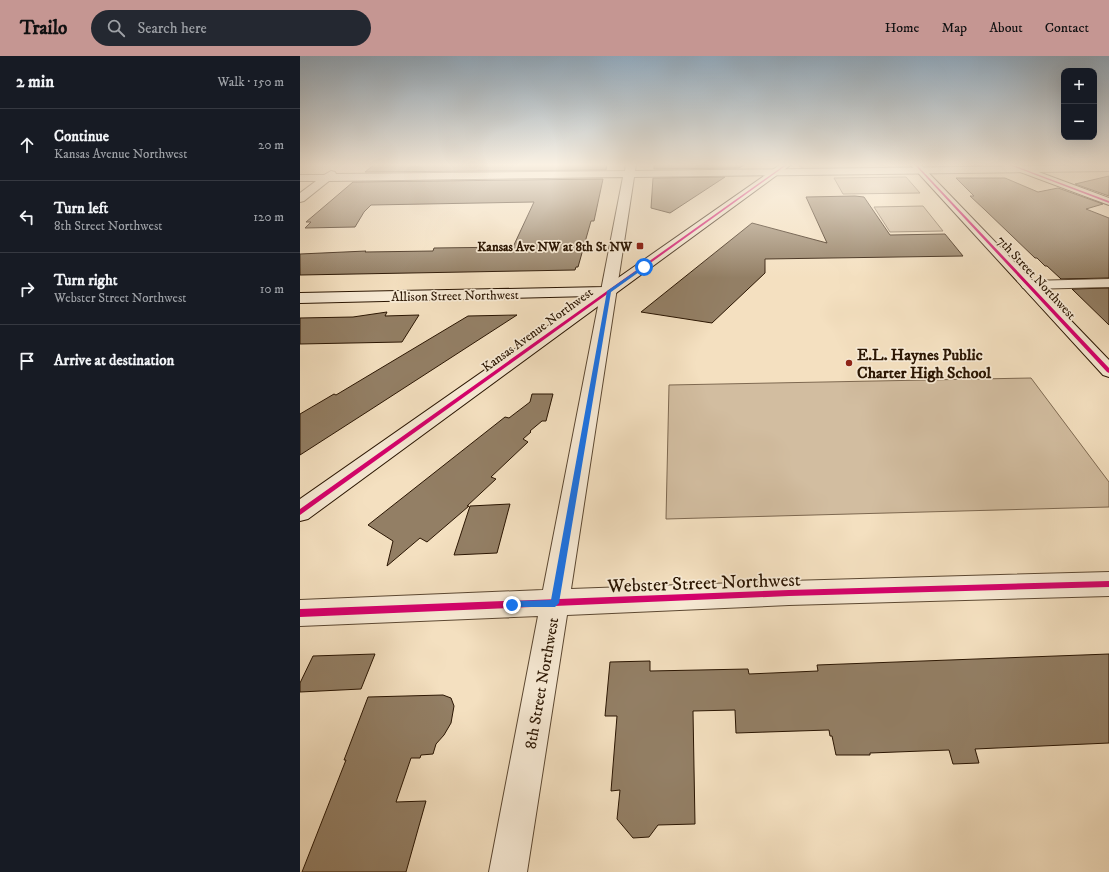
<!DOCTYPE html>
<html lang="en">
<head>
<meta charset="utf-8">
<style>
	:root { --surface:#171b24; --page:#242831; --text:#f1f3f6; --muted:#9ea1a6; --line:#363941; --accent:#c59692 }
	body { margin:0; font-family:"IM FELL DW Pica",serif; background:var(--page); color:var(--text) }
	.controls { position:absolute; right:12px; top:12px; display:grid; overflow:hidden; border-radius:8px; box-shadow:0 4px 16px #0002 }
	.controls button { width:36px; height:36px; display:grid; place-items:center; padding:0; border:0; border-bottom:1px solid var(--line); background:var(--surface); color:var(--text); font:20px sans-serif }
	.stop { position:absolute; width:12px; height:12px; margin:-9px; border:3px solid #1a73e8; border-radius:50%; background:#fff }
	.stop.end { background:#1a73e8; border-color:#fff; box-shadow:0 1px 4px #0008 }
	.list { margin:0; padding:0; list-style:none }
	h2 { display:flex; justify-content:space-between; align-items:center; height:52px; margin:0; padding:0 16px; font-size:17px }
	h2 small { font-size:13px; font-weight:400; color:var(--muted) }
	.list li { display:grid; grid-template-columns:26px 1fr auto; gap:12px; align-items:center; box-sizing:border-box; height:72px; padding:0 16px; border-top:1px solid var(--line) }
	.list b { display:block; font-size:15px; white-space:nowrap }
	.list p { margin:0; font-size:13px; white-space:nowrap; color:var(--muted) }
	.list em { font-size:13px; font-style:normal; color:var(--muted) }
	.icon { flex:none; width:22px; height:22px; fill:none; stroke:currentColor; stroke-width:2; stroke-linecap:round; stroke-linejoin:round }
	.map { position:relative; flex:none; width:809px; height:816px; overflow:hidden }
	header { display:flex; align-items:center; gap:24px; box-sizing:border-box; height:56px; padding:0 20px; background:var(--accent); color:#111 }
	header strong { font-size:19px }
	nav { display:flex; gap:22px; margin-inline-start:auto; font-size:14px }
	.search { width:280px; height:36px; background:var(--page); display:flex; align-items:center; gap:10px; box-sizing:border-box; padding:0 14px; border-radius:22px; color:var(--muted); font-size:15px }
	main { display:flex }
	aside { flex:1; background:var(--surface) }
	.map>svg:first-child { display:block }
</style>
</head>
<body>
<header>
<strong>Trailo</strong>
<div class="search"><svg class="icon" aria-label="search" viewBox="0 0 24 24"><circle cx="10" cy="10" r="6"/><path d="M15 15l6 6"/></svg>Search here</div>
<nav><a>Home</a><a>Map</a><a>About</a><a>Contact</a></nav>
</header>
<main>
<aside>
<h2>2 min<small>Walk · 150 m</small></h2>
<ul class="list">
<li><svg class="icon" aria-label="ahead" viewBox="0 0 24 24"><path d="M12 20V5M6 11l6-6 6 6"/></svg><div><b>Continue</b><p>Kansas Avenue Northwest</p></div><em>20 m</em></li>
<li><svg class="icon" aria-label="left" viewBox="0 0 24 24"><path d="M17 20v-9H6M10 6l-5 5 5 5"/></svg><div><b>Turn left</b><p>8th Street Northwest</p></div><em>120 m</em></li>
<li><svg class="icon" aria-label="right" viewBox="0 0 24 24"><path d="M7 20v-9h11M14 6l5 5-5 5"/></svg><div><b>Turn right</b><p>Webster Street Northwest</p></div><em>10 m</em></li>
<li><svg class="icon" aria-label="arrive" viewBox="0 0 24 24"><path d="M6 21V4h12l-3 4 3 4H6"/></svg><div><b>Arrive at destination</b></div></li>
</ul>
</aside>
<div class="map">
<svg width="809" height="816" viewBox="0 0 809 816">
	<rect width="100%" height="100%" fill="#f4e0c0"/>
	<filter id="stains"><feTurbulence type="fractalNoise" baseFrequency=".005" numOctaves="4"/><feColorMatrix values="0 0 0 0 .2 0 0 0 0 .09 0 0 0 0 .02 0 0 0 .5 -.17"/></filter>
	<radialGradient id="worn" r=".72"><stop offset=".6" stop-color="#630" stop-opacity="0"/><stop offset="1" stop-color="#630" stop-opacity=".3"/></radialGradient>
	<!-- green -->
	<path fill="#d2bda0" stroke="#7e6951" d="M 503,108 L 608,108 L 611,111 L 505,113 L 499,110 Z
		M 624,108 L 696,108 L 702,110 L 628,111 Z
		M 606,121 L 620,137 L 543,138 L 534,122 Z
		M 623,150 L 643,175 L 590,176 L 574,151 Z
		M 731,322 L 809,426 L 809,451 L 366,463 L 369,329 Z"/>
	<!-- building -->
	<path fill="#937f65" stroke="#2a1502" d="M 75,108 L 307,108 L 306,114 L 65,116 Z
		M 354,108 L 446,108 L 439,112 L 354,113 Z
		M 809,120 L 809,140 L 775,128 Z
		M 425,121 L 370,157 L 351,152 L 353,122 Z
		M 656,122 L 705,122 L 738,136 L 758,132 L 803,148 L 786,153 L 809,162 L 809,222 L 761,223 L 747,210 L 745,210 L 737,202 L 735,202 L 685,154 L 670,140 L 674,140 Z
		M 303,123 L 294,165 L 291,165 L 278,211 L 276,211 L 275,214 L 0,219 L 0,198 L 66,195 L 65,196 L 133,195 L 134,192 L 213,191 L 234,146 L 71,149 L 64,156 L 55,171 L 5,172 L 11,166 L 6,166 L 53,126 Z
		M 555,140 L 564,141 L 590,179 L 645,178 L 663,200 L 465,203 L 465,217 L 412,267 L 341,256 L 452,167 L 527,187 L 506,141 Z
		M 809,232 L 809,269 L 772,233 Z
		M 87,256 L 85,260 L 119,259 L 102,286 L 0,288 L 0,262 L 53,261 Z
		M 217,259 L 70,354 L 0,399 L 0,358 L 34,338 L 36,339 L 168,260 Z
		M 232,338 L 253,338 L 246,365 L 242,365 L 230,375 L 231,376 L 223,383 L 228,386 L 191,421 L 196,423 L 167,450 L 169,450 L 127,486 L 120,482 L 87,510 L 93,485 L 68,469 L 205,361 L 209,362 L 230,346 Z
		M 210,448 L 197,497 L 154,499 L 170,450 Z
		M 75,598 L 61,633 L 0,636 L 0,627 L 13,600 Z
		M 809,598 L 809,687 L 675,693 L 679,707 L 653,708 L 649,694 L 570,697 L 570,699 L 536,699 L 532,680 L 530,680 L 529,674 L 436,677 L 435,654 L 393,655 L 395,768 L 358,769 L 349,781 L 333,782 L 317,763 L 320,734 L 311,735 L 317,660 L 305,660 L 310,606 L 350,605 L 350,615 L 448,613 L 449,618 L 518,615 L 517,609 Z
		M 143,639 L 151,642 L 154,650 L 151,667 L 144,679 L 136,688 L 133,698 L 121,699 L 120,702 L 111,702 L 96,746 L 126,745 L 106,816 L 2,816 L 46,704 L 44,704 L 68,641 Z"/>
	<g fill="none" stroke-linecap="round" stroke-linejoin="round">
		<!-- street casing -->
		<g stroke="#5c4832" stroke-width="2">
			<path id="street" d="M 326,108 L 336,108 L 335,115 L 809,109 L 809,115 L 334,121 L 271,533 L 489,525 L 809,516 L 809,540 L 489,549 L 267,559 L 227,816 L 189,816 L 238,560 L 0,570 L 0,544 L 243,534 L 323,121 L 29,125 L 4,145 L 0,146 L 0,137 L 16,125 L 0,125 L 0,119 L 24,119 L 31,115 L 35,116 L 36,118 L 325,115 Z
				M 809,223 L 809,231 L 728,233 L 723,232 L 721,229 L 723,226 L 728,225 Z"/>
		</g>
		<!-- secondary casing -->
		<g stroke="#2a1502" stroke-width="2">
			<path id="secondary" d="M 481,108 L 492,108 L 8,463 L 0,465 L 0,443 L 291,240 L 0,247 L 0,237 L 305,231 Z
				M 610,108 L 620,108 L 809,304 L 809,321 L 803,319 Z
				M 703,108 L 717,108 L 809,142 L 809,149 L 704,110 Z"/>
		</g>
		<!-- street -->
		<use href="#street" fill="#f8ebd6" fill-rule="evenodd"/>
		<!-- secondary -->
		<use href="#secondary" fill="#f8ebd6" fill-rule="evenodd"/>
		<!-- cycleway casing -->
		<g stroke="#f8ebd6" stroke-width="2">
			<path id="cycleway" d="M 486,108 L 488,108 L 0,459 L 0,453 Z
				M 614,108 L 616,108 L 809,312 L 809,317 L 807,316 Z
				M 707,108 L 710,108 L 809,145 L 809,147 Z
				M 809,525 L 809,531 L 489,540 L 0,561 L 0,553 L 489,534 Z"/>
		</g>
		<!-- cycleway -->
		<use href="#cycleway" fill="#d6006c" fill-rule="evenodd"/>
	</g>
	<!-- sky -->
	<linearGradient id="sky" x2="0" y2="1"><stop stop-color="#91aabe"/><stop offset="0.49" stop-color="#faf1e3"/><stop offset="1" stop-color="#faf1e3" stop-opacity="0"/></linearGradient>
	<rect width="809" height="222" fill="url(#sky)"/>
	<!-- route -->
	<path fill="#1a73e8" d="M 343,210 L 346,211 L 311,236 L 259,547 L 255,551 L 210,551 L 208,549 L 212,545 L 251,544 L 307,235 Z"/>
	<!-- markers -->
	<g fill="#8f2418" stroke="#f8ebd6" stroke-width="1.5">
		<rect x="336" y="186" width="8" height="8" rx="2"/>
		<circle cx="549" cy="307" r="4"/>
	</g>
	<g text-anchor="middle" stroke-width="3.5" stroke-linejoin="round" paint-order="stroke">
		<!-- far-poi labels -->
		<g font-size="13" font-weight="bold" fill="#2a1502" stroke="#f8ebd6" text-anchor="end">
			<text x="332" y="195">Kansas Ave NW at 8th St NW</text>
		</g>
		<!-- far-street labels -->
		<g font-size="13" fill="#2a1502" stroke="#f8ebd6">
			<text transform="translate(737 221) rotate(47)" y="5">7th Street Northwest</text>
			<text transform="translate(155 239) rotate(-1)" y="5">Allison Street Northwest</text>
			<text transform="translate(237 273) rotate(-36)" y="5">Kansas Avenue Northwest</text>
		</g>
		<!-- poi labels -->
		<g font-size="16" font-weight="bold" fill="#2a1502" stroke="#f8ebd6" text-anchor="start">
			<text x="557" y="304">E.L. Haynes Public<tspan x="557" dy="18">Charter High School</tspan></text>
		</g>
		<!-- street labels -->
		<g font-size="16" fill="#2a1502" stroke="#f8ebd6">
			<text transform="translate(241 627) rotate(-80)" y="6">8th Street Northwest</text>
		</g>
		<!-- near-street labels -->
		<g font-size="19" fill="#2a1502" stroke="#f8ebd6">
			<text transform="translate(404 526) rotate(-2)" y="7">Webster Street Northwest</text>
		</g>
	</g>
	<rect width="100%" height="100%" filter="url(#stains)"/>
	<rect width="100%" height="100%" fill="url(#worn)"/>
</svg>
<div class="controls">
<button>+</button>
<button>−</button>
</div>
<div class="stop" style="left:344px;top:211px"></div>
<div class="stop end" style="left:212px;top:549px"></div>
</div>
</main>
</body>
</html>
